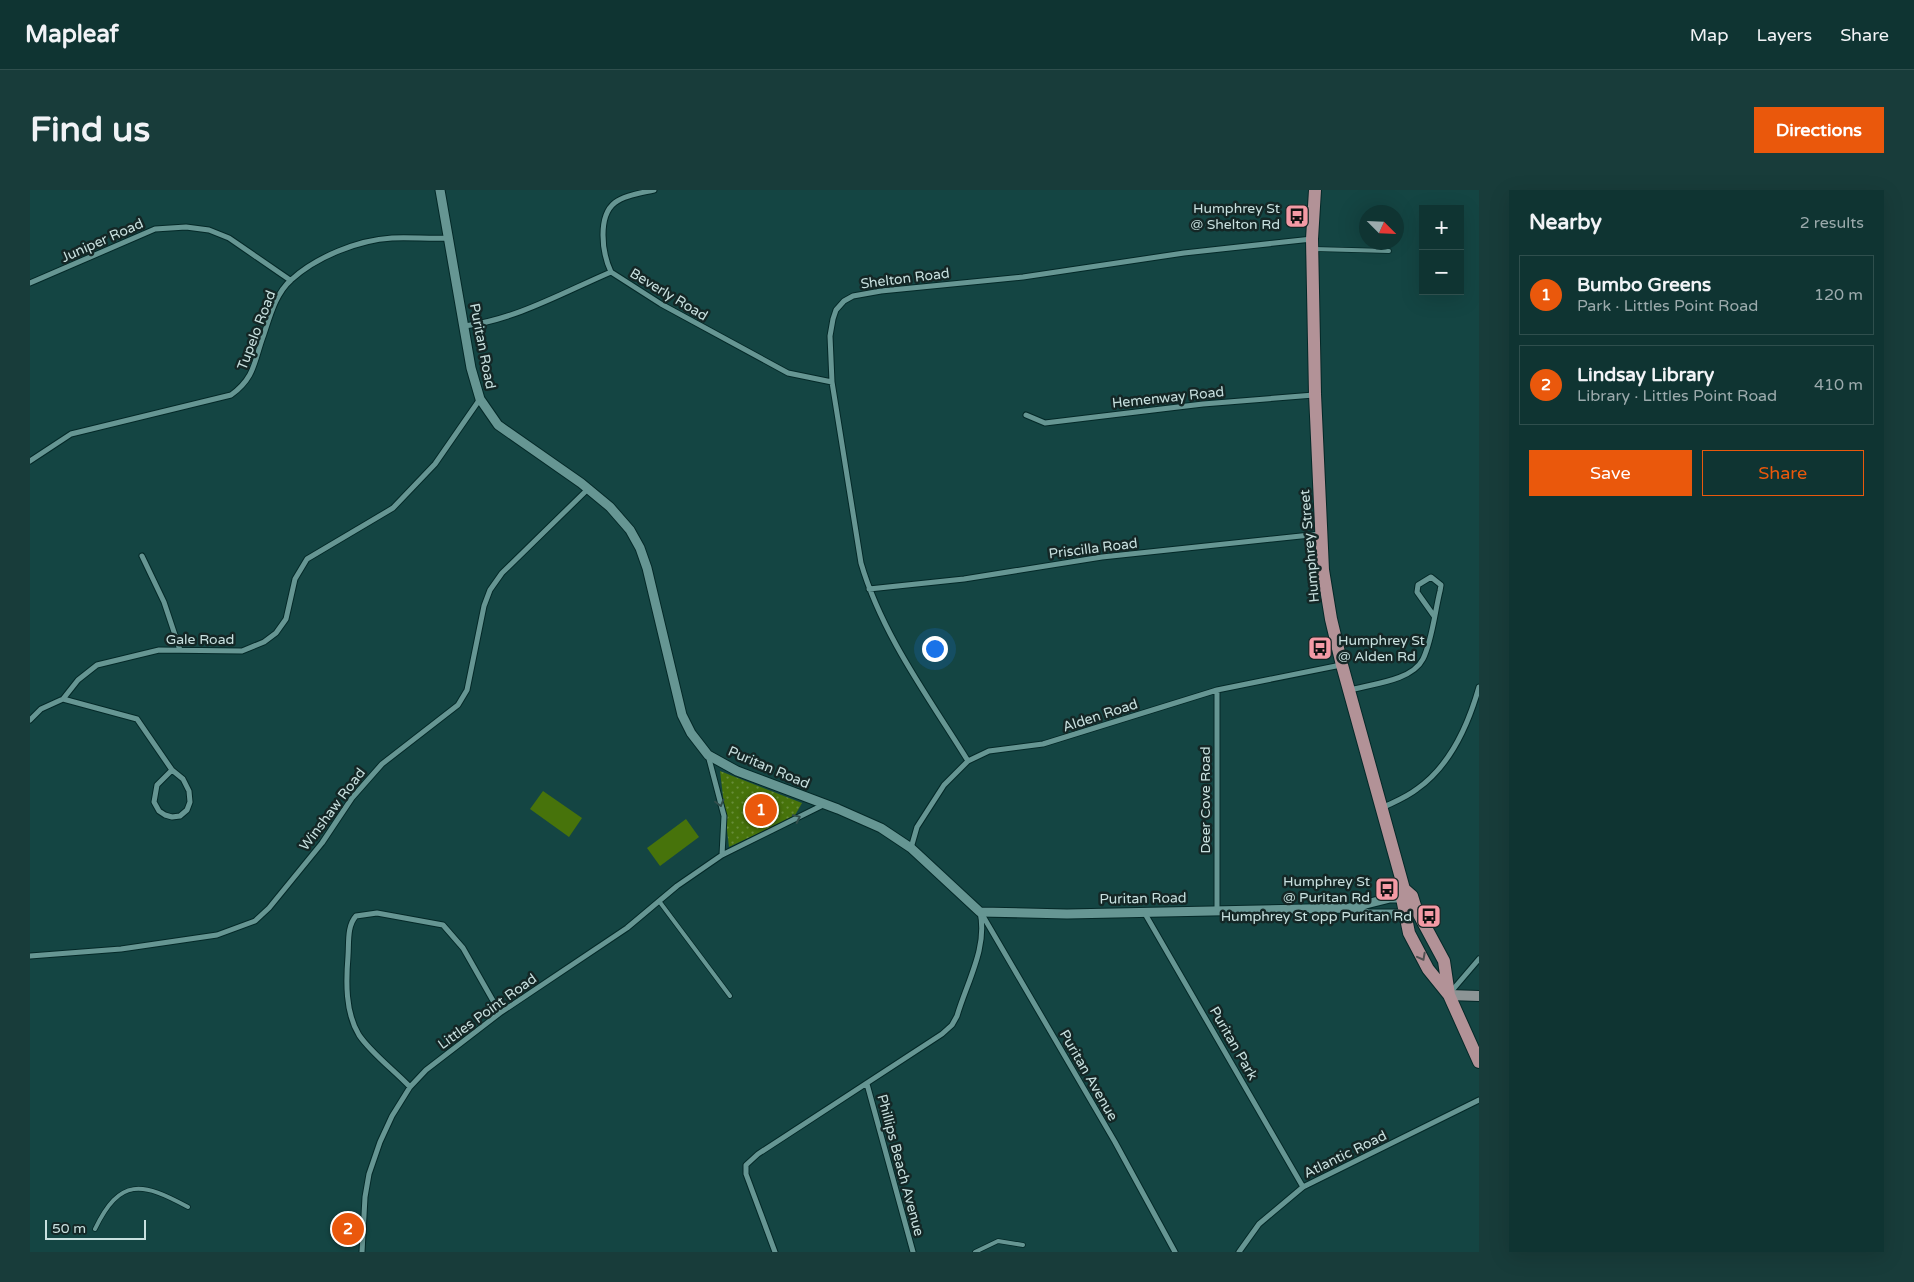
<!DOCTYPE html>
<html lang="en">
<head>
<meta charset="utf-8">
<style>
	:root { --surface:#0f3432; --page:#183c3a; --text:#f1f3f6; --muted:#9baaac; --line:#2f4f4d; --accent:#ea580c }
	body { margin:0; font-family:"Varela Round",sans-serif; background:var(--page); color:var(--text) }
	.controls { position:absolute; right:15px; top:15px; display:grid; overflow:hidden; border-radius:0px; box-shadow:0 5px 20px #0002 }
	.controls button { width:45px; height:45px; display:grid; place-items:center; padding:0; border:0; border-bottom:1px solid var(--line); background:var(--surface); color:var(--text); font:25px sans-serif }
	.compass { position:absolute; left:1329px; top:15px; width:45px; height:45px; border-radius:50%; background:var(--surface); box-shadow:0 5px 20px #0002; rotate:114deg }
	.scale { position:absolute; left:15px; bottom:12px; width:101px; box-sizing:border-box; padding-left:5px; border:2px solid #c8e0df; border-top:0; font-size:14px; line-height:18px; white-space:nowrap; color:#c8e0df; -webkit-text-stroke:4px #142726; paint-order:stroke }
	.you { position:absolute; left:904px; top:458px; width:18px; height:18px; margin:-12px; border:4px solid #fff; border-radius:50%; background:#1a73e8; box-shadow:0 0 0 8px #1a73e833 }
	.badge { display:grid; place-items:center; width:32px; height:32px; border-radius:50%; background:var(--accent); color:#fff; font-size:16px; font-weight:700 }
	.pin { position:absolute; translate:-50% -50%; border:2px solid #fff; box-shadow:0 1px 5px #0006 }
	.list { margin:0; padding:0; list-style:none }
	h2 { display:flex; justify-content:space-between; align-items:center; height:65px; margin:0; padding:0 20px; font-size:21px }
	h2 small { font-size:16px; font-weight:400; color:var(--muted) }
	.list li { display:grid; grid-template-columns:32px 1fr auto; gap:15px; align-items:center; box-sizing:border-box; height:80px; margin:0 10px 10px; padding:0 10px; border:1px solid var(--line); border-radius:0px }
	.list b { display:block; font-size:19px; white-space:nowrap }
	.list p { margin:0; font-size:16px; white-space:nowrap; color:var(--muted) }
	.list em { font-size:16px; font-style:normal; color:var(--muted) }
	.actions { display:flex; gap:10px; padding:15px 20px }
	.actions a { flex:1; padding:11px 0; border:1px solid var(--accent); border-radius:0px; text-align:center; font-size:18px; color:var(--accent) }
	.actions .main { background:var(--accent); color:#fff }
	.map { position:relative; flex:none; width:1449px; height:1062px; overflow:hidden; border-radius:0px }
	header { display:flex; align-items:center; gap:30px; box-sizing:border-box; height:70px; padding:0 25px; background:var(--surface); border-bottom:1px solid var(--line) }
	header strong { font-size:24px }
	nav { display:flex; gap:28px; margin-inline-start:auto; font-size:18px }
	.intro { display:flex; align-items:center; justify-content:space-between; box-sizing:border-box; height:120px; padding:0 30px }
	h1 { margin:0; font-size:35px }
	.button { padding:12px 22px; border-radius:0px; background:var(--accent); color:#fff; font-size:18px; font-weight:700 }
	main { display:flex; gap:30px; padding:0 30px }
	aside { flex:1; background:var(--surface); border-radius:0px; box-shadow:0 5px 20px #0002 }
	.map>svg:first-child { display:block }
</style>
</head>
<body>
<header>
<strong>Mapleaf</strong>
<nav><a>Map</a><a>Layers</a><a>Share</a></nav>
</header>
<div class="intro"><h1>Find us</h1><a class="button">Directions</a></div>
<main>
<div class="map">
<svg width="1449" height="1062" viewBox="0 0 1449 1062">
	<defs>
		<pattern id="park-dots" width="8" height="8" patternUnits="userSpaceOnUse" patternTransform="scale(1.25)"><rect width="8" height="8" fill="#47730b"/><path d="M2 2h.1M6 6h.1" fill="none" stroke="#688d3a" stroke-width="1.8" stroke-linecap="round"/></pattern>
	</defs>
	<rect width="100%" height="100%" fill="#144543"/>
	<!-- grass -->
	<path fill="#47730b" d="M 513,601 L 552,628 L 539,647 L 500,619 Z
		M 656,629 L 669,647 L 630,676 L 617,658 Z"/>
	<!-- park -->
	<path fill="url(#park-dots)" d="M 690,581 L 772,613 L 764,627 L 699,657 Z"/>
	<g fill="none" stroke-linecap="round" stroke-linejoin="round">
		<!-- service casing -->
		<g stroke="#042928" stroke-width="5.5">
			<path id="service" d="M 1284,59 L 1359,61
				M 629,711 L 700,806
				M 65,1039 C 90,987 112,992 158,1017
				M 945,1062 L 968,1051 L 993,1055"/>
		</g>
		<!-- minor casing -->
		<g stroke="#042928" stroke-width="7">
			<path id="minor" d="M 581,82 C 575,69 573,59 573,45 C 573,8 593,7 624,0
				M 0,93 L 125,39 L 156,37 L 179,40 L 199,48 L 260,90
				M 434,136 C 485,130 534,102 581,82 L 631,114 L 758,183 L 802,192
				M 996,225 L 1015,233 L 1173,214 L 1284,205
				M 0,271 L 41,244 L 201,205 C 226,187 224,170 234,144 C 240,126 246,103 261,90 C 286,67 328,50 362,48 C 380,47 400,49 419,48
				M 112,366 L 134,412 L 150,460
				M 839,399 L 934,389 L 1072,367 L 1290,344
				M 1320,500 C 1341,494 1382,491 1393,469 C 1402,451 1405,421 1410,401 L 1411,395 L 1401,387 L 1388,395 L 1387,402 L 1404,426
				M 33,509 L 107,529 L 142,580 L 153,589 L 159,601 L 160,612 L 157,620 L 150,626 L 142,627 L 135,625 L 129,621 L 124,612 L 127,595 L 142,580
				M 0,530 L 11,519 L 33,509 L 48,490 L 67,475 L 129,460 L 212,461 L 234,452 L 246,443 L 256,429 L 265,389 L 277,369 L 363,318 L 405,274 L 450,209
				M 678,565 L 694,626 L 692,665
				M 938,571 C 899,508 852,445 831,373 L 802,192 L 800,146 L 803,129 L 806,120 L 814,111 L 823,106 L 851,101 L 993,87 L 1154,63 L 1282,49
				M 1352,618 C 1364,612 1377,607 1387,599 C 1420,576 1438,536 1449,497
				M 881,658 L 887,637 L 914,595 L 938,571 L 959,561 L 1013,554 L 1187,500 L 1311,475
				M 1187,721 L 1187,500
				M 1114,722 L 1273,997
				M 953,726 L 1085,952 L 1145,1062
				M 0,766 L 91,759 L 187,745 L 225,731 L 239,718 L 292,653 L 322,608 L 352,574 L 428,515 L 437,500 L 454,416 L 460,400 L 472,383 L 558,299
				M 1420,803 L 1449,769
				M 837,894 L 883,1062
				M 380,897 C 365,881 341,863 329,845 C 315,822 316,791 318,766 C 319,752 317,736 326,726 L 347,723 L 413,735 L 433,758 L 470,823
				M 332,1062 L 335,1007 L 339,984 L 350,952 L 362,926 L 380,897 L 396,880 L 470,823 L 597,738 L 647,696 L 692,665 L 793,615
				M 745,1062 L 716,984 L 716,975 L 728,964 L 912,844 L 922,835 L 927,826 C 937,792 958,757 950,722
				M 1209,1062 L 1229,1034 L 1273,997 L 1449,910"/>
		</g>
		<!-- tertiary casing -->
		<g stroke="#042928" stroke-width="11">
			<path id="tertiary" d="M 410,0 L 441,178 L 450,209 L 468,235 L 551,293 L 580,317 L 600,340 L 610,358 L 617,378 L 652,525 L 661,543 L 678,565 L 707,581 L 808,619 L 851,638 L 881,658 L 950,722 L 1037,724 L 1320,718 L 1360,708 L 1372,708
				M 1320,718 L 1338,724 L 1375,724"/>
		</g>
		<!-- secondary casing -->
		<g stroke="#042928" stroke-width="12">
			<path id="secondary" d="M 1419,805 L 1449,806"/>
		</g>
		<!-- primary casing -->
		<g stroke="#042928" stroke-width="14">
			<path id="primary" d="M 1285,0 L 1282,49 L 1285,204 L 1293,380 L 1301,429 L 1312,475 L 1374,699 L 1372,708 L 1379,743 L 1398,779 L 1419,805 L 1449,872
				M 1374,699 L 1382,706 L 1386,719 L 1414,771 L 1419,805"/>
		</g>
		<!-- service -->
		<use href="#service" stroke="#669693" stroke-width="4"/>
		<!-- minor -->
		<use href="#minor" stroke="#669693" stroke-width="5"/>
		<!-- tertiary -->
		<use href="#tertiary" stroke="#669693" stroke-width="9"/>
		<!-- secondary -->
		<use href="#secondary" stroke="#8c9495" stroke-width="10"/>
		<!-- primary -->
		<use href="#primary" stroke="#b29297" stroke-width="12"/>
	</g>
	<!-- one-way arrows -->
	<defs><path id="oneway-chevron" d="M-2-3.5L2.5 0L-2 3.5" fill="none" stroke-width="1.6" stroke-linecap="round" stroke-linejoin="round" transform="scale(1.25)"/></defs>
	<g stroke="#314e4c">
		<use href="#oneway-chevron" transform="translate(690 613) rotate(75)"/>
		<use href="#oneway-chevron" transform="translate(767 628) rotate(-26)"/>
	</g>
	<use stroke="#535253" href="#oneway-chevron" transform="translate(1392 767) rotate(62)"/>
	<!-- icons -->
	<defs>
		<g id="bus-square" transform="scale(1.25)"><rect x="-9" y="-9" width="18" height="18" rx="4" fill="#f49aa5" stroke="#142726"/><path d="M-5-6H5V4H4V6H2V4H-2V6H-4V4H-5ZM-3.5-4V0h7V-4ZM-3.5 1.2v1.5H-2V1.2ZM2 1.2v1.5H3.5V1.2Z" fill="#111"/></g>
	</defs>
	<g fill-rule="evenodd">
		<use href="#bus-square" x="1267" y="26"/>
		<use href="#bus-square" x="1290" y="458"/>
		<use href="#bus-square" x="1357" y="699"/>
		<use href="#bus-square" x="1399" y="726"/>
	</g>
	<g text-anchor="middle" stroke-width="5" stroke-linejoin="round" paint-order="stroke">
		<!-- poi labels -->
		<g font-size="14" fill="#c8e0df" stroke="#142726" text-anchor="end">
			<text x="1250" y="23">Humphrey St<tspan x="1250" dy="16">@ Shelton Rd</tspan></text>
			<text x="1308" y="455" text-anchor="start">Humphrey St<tspan x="1308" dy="16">@ Alden Rd</tspan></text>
			<text x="1340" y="696">Humphrey St<tspan x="1340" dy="16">@ Puritan Rd</tspan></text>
			<text x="1382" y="731">Humphrey St opp Puritan Rd</text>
		</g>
		<!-- street labels -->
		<g font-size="14" fill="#c8e0df" stroke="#142726">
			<text transform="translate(72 50) rotate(-24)" y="5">Juniper Road</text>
			<text transform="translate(875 88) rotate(-7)" y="5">Shelton Road</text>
			<text transform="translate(639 104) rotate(31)" y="5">Beverly Road</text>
			<text transform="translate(226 140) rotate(-69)" y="5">Tupelo Road</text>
			<text transform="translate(453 156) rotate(79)" y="5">Puritan Road</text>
			<text transform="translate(1138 207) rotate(-6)" y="5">Hemenway Road</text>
			<text transform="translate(1279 356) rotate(-95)" y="5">Humphrey Street</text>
			<text transform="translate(1063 358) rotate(-7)" y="5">Priscilla Road</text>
			<text x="170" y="454">Gale Road</text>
			<text transform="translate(1070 525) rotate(-18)" y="5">Alden Road</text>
			<text transform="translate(739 577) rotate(23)" y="5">Puritan Road</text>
			<text transform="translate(1175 610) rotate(-90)" y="5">Deer Cove Road</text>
			<text transform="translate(302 619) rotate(-53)" y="5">Winshaw Road</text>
			<text transform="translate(1113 708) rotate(-1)" y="5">Puritan Road</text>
			<text transform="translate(457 821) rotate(-36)" y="5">Littles Point Road</text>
			<text transform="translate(1204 853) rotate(60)" y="5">Puritan Park</text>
			<text transform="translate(1059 885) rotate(60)" y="5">Puritan Avenue</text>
			<text transform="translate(1315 964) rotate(-26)" y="5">Atlantic Road</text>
			<text transform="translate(871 975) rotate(75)" y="5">Phillips Beach Avenue</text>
		</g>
	</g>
</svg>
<div class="controls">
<button>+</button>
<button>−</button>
</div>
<svg class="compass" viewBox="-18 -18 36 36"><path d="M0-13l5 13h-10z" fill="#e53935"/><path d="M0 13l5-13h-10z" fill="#9baaac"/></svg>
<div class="scale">50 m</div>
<div class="you"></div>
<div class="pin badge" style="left:731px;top:620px">1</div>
<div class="pin badge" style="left:318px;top:1039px">2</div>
</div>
<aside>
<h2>Nearby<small>2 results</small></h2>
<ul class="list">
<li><span class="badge">1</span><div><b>Bumbo Greens</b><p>Park · Littles Point Road</p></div><em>120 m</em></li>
<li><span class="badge">2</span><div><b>Lindsay Library</b><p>Library · Littles Point Road</p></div><em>410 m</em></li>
</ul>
<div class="actions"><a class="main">Save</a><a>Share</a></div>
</aside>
</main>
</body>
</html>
